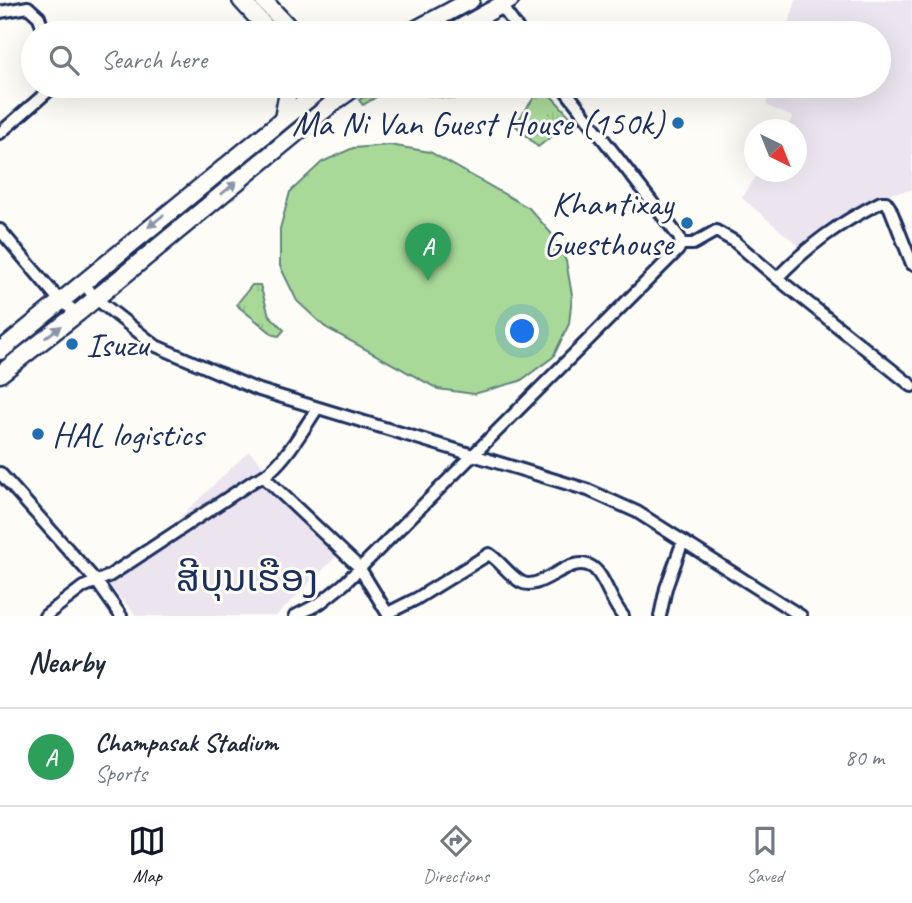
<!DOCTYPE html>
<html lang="en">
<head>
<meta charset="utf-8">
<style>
	:root { --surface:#fff; --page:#f6f6f7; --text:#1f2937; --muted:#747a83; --line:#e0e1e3; --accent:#111827 }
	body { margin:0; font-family:Caveat,"Noto Sans Lao",sans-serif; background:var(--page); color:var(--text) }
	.compass { position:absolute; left:744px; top:119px; width:63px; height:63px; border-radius:50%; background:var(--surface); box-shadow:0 7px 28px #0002; rotate:137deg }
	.you { position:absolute; left:523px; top:332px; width:24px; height:24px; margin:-18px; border:5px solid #fff; border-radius:50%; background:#1a73e8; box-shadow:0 0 0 10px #1a73e833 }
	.badge { display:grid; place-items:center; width:46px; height:46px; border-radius:50%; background:var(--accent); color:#fff; font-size:23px; font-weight:700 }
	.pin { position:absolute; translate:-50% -58px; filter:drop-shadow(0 2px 4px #0008) }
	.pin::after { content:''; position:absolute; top:37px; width:24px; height:21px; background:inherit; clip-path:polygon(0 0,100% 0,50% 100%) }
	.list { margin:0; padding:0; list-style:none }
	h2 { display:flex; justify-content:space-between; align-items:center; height:91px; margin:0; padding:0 28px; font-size:30px }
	h2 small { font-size:23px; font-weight:400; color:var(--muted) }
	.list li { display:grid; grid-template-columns:46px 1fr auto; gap:21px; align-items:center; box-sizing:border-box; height:98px; padding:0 28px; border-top:2px solid var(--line) }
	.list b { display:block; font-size:26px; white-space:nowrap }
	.list p { margin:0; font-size:23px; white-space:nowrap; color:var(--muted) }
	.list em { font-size:23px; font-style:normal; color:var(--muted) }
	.icon { flex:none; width:38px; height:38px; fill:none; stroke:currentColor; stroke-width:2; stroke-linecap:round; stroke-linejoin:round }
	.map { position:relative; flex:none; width:912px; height:616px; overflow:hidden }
	.search { position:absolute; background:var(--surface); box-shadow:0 7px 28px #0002; left:21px; right:21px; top:21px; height:77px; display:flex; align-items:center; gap:18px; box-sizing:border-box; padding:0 24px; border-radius:38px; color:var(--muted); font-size:26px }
	.sheet { height:189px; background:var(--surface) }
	nav { display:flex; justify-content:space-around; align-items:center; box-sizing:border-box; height:98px; border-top:2px solid var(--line); background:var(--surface); font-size:19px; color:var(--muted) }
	nav a { display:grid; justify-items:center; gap:4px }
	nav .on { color:var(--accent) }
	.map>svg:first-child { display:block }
</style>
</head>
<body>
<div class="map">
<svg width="912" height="616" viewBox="0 0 912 616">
	<defs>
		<pattern id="grass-tufts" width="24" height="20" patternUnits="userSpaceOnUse" patternTransform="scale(1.75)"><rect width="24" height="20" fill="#a9d999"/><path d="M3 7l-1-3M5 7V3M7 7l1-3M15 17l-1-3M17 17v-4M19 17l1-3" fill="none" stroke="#91bb86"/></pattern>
	</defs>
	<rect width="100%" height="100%" fill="#fdfcf7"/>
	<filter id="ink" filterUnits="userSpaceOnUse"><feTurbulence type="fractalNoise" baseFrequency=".0143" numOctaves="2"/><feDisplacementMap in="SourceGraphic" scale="14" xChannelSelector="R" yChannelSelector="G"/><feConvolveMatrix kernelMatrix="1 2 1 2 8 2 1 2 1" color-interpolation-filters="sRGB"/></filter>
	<g filter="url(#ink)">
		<!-- built -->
		<path fill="#ece4ef" d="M 796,0 L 912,0 L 912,190 L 888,194 L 842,217 L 800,247 L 742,198 L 759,172 L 796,172 L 796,130 L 785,129 L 793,117 L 766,105 L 771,86 L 879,86 L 879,33 L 786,33 Z
			M 249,451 L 344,549 L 276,616 L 137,616 L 109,586 Z"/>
		<!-- grass -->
		<path fill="url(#grass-tufts)" stroke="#62847c" stroke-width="2" d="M 381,86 L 496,86 L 491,94 L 461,88 L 455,99 L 388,90 L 363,105 L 359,100 Z
			M 542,86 L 577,124 L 573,127 L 569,123 L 538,147 L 515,125 Z
			M 252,285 L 260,285 L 269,315 L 284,330 L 279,336 L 274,335 L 239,307 L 237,304 Z"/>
		<!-- pitch -->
		<path fill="#a9d999" stroke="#62847c" stroke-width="2" d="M 390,145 L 430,152 L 529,208 L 551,233 L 566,261 L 572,295 L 569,324 L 553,357 L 520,381 L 474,394 L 438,389 L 325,327 L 297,301 L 280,266 L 280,229 L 290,192 L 322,162 L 353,148 Z"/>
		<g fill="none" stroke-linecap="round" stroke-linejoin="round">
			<!-- minor casing -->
			<g stroke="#1b2f5e" stroke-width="16">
				<path id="minor" d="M 499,3 L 521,33
					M 0,12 L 28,7 L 39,17 L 44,33
					M 562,86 L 679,237 L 681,244
					M 0,133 L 54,86
					M 0,230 L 60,301 L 78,313
					M 681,244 L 693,244 L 716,231 L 734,241 L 777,278 L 912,386
					M 777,278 C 810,244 839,223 881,202 L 886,202 L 890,208 L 912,264
					M 83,282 L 95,298 L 156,346 L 256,389 L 588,490 L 637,512 L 801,616
					M 0,473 L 97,582 L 121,616
					M 264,477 L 359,567 L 389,616
					M 388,613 L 416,599 L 489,554 C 500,561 509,575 521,582 C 541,593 569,553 592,567 C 604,574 611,603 623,616
					M 45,616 L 83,587 L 109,576 L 255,480 C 279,473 303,429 317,409
					M 295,616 L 320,603 L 344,584 L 678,250 L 681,244
					M 660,616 L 666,588 L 683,541"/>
			</g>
			<!-- highway casing -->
			<g stroke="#1b2f5e" stroke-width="21">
				<path id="highway" d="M 241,0 L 271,33
					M 263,0 L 294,33
					M 409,33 L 471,0
					M 451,33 L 510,0
					M 283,119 L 289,86
					M 0,351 L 324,86
					M 0,374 L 78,313 L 334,102 L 357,86"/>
			</g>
			<!-- minor -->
			<use href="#minor" stroke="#fdfcf7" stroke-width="10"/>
			<!-- highway -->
			<use href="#highway" stroke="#fdfcf7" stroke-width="16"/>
		</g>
		<!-- one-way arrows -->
		<defs><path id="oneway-solid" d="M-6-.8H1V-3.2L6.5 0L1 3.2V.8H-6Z" transform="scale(1.75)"/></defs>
		<g fill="#8c96aa">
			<use href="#oneway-solid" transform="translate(229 188) rotate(-39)"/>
			<use href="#oneway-solid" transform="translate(156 221) rotate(141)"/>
			<use href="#oneway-solid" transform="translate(53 332) rotate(-38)"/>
		</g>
	</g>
	<!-- markers -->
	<g fill="#1f6fb2" stroke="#fdfcf7" stroke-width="2.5">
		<circle cx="678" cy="123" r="7"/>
		<circle cx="687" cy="223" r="7"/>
		<circle cx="72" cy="344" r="7"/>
		<circle cx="38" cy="434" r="7"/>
	</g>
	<g text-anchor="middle" stroke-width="6" stroke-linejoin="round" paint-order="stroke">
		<!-- poi labels -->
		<g font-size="35" fill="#1b2f5e" stroke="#fdfcf7" text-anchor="end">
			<text x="664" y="135">Ma Ni Van Guest House (150k)</text>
			<text x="673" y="215">Khantixay<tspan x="673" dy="40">Guesthouse</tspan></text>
			<text x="86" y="356" text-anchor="start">Isuzu</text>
			<text x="52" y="446" text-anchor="start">HAL logistics</text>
		</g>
		<!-- quarter labels -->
		<g font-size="38" fill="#1b2f5e" stroke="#fdfcf7">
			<text x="247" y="591">ສີບຸນເຮືອງ</text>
		</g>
	</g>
</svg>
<svg class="compass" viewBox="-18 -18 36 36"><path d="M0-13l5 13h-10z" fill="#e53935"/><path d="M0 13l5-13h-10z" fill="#747a83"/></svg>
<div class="you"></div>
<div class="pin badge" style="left:428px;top:281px;background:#2e9e5b">A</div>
<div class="search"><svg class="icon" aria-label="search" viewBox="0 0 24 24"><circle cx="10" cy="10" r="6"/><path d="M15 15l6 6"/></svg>Search here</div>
</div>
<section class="sheet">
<h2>Nearby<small></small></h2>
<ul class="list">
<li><span class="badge" style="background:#2e9e5b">A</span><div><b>Champasak Stadium</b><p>Sports</p></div><em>80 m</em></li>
</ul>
</section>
<nav>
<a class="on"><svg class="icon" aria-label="map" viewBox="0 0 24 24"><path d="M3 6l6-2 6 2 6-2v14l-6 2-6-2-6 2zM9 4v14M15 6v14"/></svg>Map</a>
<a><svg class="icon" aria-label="directions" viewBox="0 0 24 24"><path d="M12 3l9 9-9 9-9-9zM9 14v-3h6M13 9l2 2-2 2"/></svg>Directions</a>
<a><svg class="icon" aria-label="saved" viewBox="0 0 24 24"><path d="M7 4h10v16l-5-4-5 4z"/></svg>Saved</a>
</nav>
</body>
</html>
